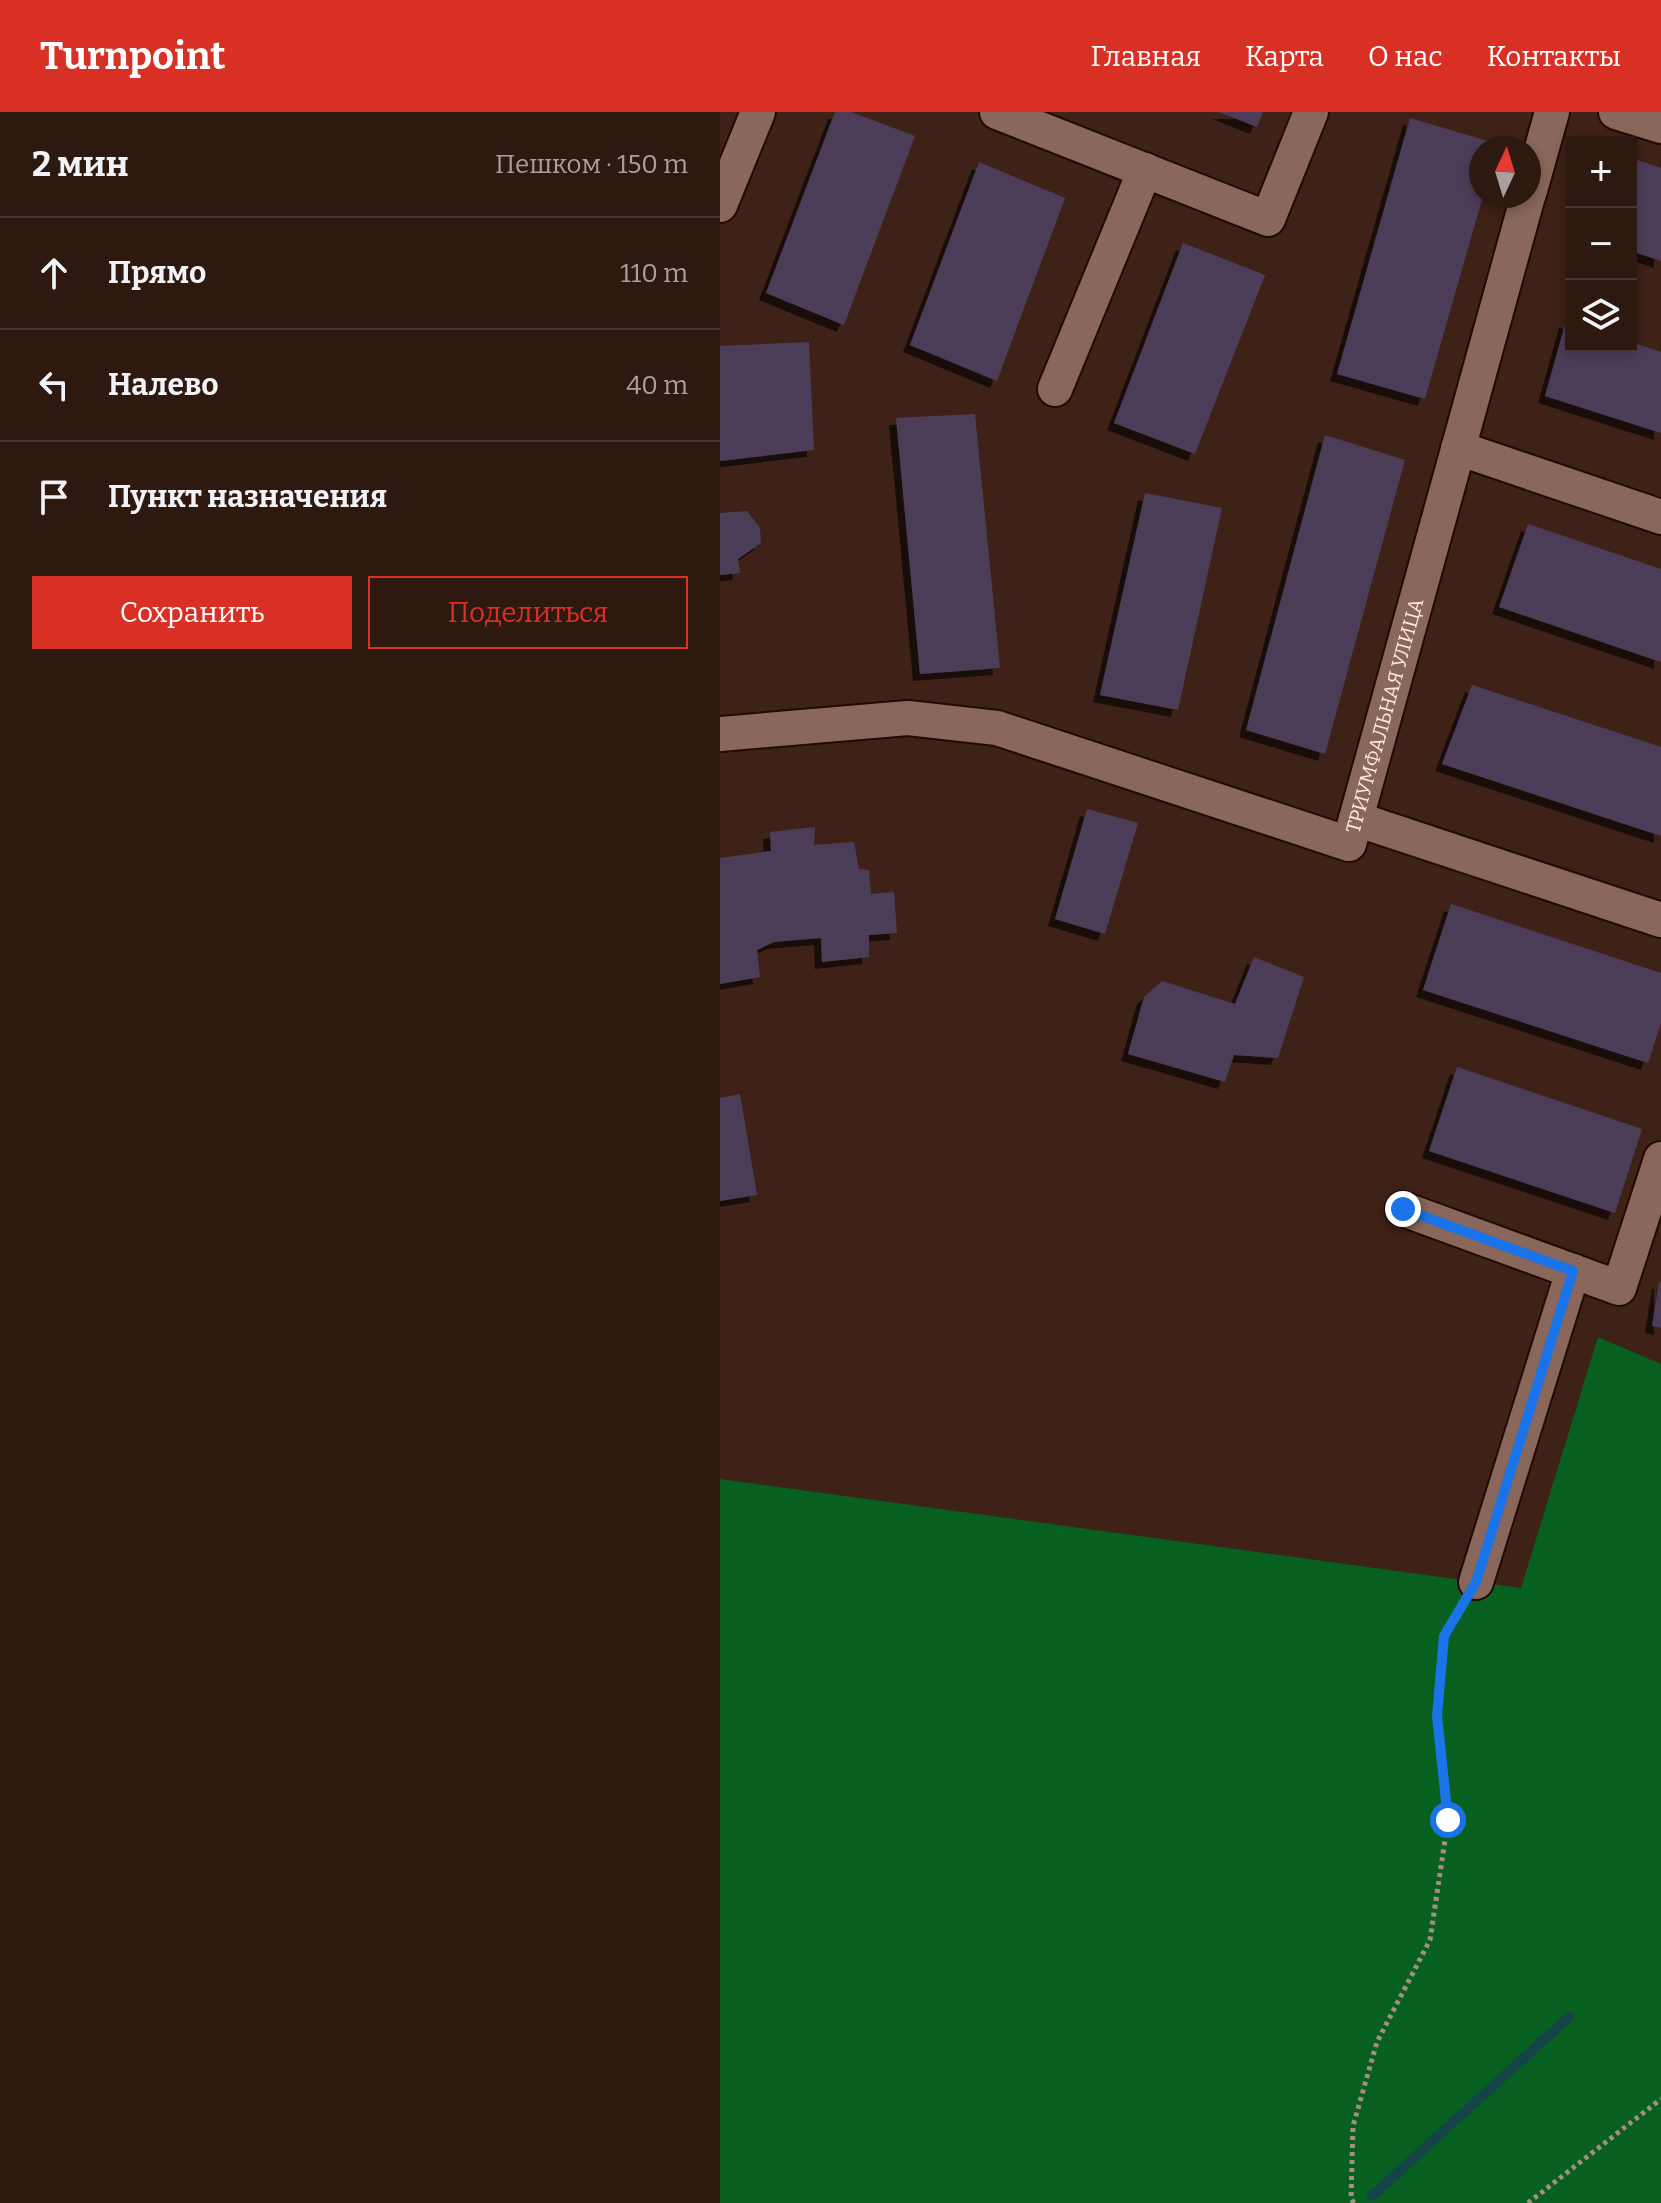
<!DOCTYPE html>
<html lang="ru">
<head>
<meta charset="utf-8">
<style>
	:root { --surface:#2e1911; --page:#3a261f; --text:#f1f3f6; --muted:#a7a09f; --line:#493831; --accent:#d93025 }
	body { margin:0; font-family:Bitter,serif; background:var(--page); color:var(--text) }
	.controls { position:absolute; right:24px; top:24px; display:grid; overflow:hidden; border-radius:0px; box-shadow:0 4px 12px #0003 }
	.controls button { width:72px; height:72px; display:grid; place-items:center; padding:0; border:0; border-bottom:2px solid var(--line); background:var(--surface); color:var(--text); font:40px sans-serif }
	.compass { position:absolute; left:749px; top:24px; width:72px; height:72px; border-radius:50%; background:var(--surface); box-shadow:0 4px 12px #0003; rotate:4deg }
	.stop { position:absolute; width:24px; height:24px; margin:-18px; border:6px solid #1a73e8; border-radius:50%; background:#fff }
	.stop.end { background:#1a73e8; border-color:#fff; box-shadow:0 2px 8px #0008 }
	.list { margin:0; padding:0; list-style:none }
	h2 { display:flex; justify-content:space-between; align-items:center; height:104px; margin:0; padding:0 32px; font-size:34px }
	h2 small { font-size:26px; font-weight:400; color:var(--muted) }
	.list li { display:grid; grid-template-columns:52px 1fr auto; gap:24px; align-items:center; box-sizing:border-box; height:112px; padding:0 32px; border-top:2px solid var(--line) }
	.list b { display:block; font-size:30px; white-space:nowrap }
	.list em { font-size:26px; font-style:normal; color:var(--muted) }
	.actions { display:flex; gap:16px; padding:24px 32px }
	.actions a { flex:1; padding:18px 0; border:2px solid var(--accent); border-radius:0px; text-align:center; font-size:28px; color:var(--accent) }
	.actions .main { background:var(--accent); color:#fff }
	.icon { flex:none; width:44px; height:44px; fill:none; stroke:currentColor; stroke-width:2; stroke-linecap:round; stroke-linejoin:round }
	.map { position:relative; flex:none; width:941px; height:2091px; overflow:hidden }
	header { display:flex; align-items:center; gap:48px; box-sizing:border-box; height:112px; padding:0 40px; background:var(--accent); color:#fff }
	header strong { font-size:38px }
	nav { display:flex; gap:44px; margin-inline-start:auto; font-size:28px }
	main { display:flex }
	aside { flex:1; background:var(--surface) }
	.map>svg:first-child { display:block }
</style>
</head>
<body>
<header>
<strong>Turnpoint</strong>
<nav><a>Главная</a><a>Карта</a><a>О нас</a><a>Контакты</a></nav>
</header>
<main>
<aside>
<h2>2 мин<small>Пешком · 150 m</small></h2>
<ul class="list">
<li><svg class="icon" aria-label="ahead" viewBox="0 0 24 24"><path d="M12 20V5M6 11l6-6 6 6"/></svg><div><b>Прямо</b></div><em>110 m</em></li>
<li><svg class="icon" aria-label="left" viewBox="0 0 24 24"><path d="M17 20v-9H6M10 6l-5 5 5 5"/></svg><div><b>Налево</b></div><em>40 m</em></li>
<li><svg class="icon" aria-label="arrive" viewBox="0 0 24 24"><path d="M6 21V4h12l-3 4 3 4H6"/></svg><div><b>Пункт назначения</b></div></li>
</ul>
<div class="actions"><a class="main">Сохранить</a><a>Поделиться</a></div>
</aside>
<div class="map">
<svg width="941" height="2091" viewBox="0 0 941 2091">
	<defs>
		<filter id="shadow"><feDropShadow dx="-7" dy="7" stdDeviation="0" flood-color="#0009"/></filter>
	</defs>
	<rect width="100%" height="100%" fill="#3e2117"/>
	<!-- forest -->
	<path fill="#07601f" d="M 878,1225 L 941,1252 L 941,2091 L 0,2091 L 0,1367 L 801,1476 Z"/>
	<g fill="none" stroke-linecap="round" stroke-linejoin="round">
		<!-- stream -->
		<path stroke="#154448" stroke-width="10" d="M 652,2084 L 849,1905"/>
	</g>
	<!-- building -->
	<path fill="#4c3e59" filter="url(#shadow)" d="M 115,0 L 131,0 L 195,24 L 124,213 L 46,181 Z
		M 499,0 L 543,0 L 537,15 Z
		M 690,6 L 778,32 L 777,36 L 761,36 L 763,84 L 705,287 L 617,262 Z
		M 911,46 L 941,56 L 941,149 L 911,139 Z
		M 259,50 L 345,86 L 277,269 L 190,233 Z
		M 463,131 L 545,163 L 475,342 L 394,311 Z
		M 846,209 L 851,210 L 851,234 L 911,234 L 911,230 L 941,240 L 941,321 L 825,284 Z
		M 89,230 L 94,338 L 0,349 L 0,234 Z
		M 255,302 L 280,556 L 200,562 L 176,306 Z
		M 605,323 L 685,348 L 605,642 L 526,618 Z
		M 425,381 L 502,396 L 458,598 L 380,583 Z
		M 27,399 L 40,416 L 41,431 L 18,447 L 20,461 L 0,463 L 0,401 Z
		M 808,412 L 941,457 L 941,550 L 779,495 Z
		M 752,573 L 941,635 L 941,724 L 722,652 Z
		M 367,697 L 418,711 L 385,822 L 335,807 Z
		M 95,715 L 94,733 L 134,730 L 139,757 L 149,758 L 151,782 L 174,780 L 177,821 L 149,823 L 149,845 L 102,850 L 101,826 L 54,830 L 37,838 L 40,865 L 0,872 L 0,746 L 51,739 L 50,720 Z
		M 731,792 L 941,861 L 941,911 L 928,951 L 703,878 Z
		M 534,845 L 584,865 L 558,946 L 514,943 L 505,970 L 408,942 L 424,885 L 442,869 L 515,892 Z
		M 737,955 L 922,1017 L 895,1101 L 709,1039 Z
		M 20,982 L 37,1083 L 0,1089 L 0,986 Z
		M 939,1170 L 941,1170 L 941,1216 L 932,1214 Z"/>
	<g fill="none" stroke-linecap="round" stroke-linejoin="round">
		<!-- minor casing -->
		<g stroke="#230a03" stroke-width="38">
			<g id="minor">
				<path d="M 277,0 L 548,107 L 591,0"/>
				<path d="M 896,0 L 941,14"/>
				<path d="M 809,82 L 832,0"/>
				<path d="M 0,93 L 38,0"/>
				<path d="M 335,277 L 425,58"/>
				<path d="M 738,336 L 941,405"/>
				<path id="s1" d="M 0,622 L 188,606 L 277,616 L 629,732 L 808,84"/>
				<path d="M 636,707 L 941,808"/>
				<path d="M 683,1097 L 899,1176 L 941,1047"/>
				<path d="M 756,1470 L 853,1159"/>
			</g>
		</g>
		<!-- path -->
		<path stroke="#a58d84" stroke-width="5" stroke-dasharray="4 4" stroke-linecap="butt" d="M 634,2091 L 631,2087 L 633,2014 L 657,1930 L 710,1828 L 728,1708 L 717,1604 L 724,1524 L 741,1496
			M 808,2091 L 941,1987"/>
		<!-- minor -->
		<use href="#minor" stroke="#89675b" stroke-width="34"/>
	</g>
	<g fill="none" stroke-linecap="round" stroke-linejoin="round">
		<!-- route -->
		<path stroke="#1a73e8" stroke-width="10" d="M 683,1097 L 853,1159 L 756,1470 L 724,1524 L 717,1604 L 728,1708"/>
	</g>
	<g text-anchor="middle" stroke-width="6" stroke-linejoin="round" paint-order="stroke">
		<!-- street labels -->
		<g font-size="20" fill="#fce8e1" stroke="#3e2117">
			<text dy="7" stroke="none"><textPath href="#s1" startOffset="782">ТРИУМФАЛЬНАЯ УЛИЦА</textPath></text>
		</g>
	</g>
</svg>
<div class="controls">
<button>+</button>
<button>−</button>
<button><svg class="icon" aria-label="layers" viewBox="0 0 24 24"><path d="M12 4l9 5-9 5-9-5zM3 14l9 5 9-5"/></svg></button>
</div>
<svg class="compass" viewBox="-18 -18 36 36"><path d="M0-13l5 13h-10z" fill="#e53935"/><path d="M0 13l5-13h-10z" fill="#a7a09f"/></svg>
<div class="stop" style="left:728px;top:1708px"></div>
<div class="stop end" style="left:683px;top:1097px"></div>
</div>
</main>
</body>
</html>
